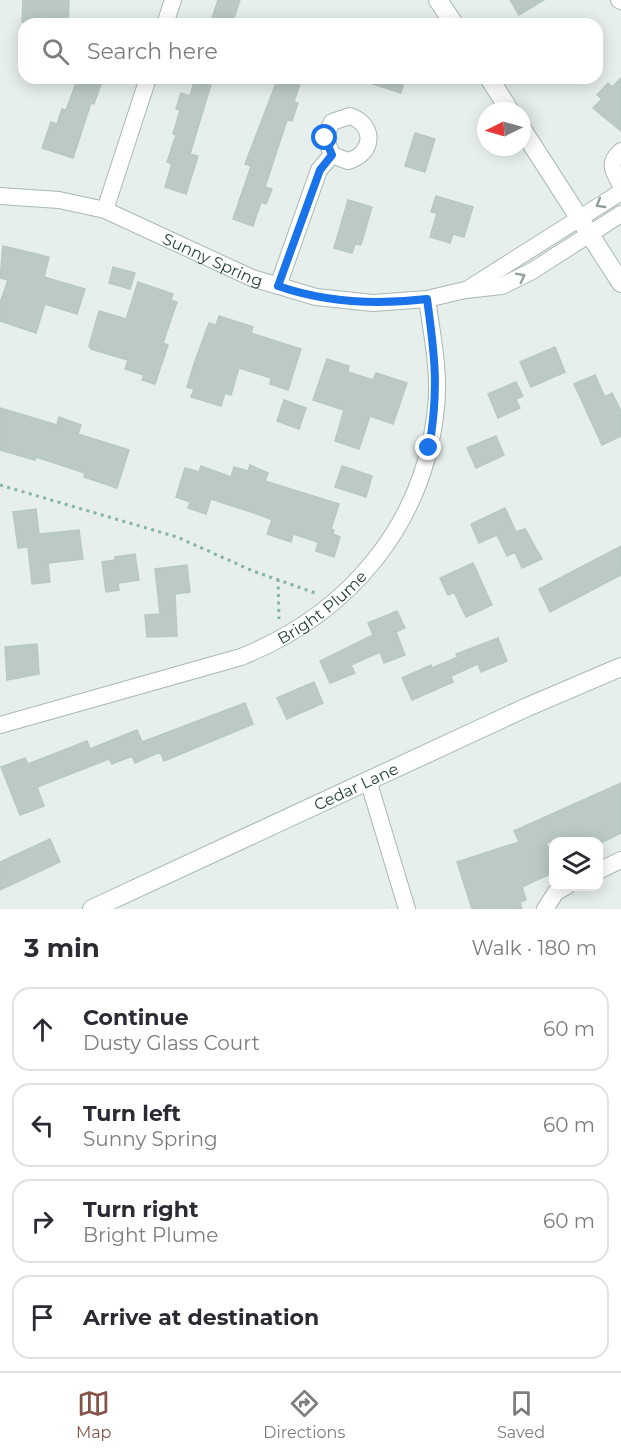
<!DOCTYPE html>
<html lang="en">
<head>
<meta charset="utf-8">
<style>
	:root { --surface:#fff; --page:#f2f2f3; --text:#2b2b33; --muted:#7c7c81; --line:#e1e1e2; --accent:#855347 }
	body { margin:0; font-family:Montserrat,sans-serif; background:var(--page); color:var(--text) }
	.controls { position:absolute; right:18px; bottom:18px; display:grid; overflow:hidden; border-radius:12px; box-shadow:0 3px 15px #0003 }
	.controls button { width:54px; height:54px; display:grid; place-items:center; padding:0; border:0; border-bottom:2px solid var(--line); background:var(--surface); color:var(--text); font:30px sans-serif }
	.compass { position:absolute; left:477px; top:102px; width:54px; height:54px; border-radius:50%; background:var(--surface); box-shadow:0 3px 15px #0003; rotate:265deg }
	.stop { position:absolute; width:18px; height:18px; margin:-14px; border:4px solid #1a73e8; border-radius:50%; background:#fff }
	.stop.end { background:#1a73e8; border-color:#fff; box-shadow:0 2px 6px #0008 }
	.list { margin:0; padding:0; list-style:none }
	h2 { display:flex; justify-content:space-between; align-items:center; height:78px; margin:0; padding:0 24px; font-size:26px }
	h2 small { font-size:20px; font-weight:400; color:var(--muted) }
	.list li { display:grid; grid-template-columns:39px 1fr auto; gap:18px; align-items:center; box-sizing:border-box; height:84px; margin:0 12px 12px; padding:0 12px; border:2px solid var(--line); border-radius:18px }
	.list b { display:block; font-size:22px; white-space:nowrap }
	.list p { margin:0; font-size:20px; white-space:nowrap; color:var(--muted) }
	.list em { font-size:20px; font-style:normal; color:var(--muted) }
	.icon { flex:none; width:33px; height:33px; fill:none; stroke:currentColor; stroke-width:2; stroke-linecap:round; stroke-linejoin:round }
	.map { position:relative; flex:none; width:621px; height:909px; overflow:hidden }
	.search { position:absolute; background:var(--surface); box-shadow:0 3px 15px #0003; left:18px; right:18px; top:18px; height:66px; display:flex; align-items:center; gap:15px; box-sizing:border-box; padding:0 21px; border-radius:18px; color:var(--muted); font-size:22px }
	.sheet { height:462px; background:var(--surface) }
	nav { display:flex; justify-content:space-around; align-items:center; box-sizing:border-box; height:84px; border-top:2px solid var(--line); background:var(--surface); font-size:16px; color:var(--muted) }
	nav a { display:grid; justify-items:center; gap:3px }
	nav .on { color:var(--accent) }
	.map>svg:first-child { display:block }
</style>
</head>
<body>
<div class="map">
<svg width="621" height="909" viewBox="0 0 621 909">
	<rect width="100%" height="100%" fill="#e6efeb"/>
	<!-- building -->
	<path fill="#bbcac4" stroke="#b8c9c2" stroke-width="1.5" d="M 23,0 L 69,0 L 68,24 L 22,22 Z
		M 218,0 L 240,0 L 232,24 L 210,24 Z
		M 510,0 L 544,0 L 519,15 Z
		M 78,78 L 103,78 L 94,104 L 91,103 L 73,158 L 42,148 L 51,122 L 57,124 L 62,109 L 66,110 Z
		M 195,78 L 213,78 L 190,154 L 198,156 L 186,194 L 165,187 L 172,164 L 167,162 L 176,135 L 173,134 L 180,110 L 176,109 L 181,93 L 190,96 Z
		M 278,78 L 302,78 L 294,102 L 298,103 L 292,121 L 287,120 L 265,187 L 272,189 L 266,204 L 261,202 L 253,226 L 233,219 L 251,166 L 245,164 Z
		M 364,78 L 405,78 L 401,93 L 364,81 Z
		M 621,78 L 621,131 L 593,108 L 602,99 L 597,95 L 608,83 L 612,87 Z
		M 415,133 L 435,139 L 425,172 L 405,166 Z
		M 436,196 L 473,207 L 464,237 L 453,234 L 450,243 L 430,237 L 437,213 L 431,212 Z
		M 348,200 L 372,207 L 361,245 L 355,244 L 352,253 L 334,248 Z
		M 3,246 L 49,257 L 44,277 L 85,289 L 77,314 L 45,304 L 36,333 L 0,321 L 0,303 L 8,280 L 0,278 Z
		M 113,267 L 135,273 L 130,289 L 109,283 Z
		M 138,282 L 173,294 L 171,300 L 177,302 L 163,343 L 168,345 L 155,384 L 142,380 L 144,375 L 125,369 L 128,360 L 91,349 L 89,346 L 99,311 L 126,319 Z
		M 219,316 L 253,327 L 251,333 L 301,349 L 288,390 L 270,384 L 271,378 L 239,368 L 231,395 L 225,393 L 221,406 L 191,397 L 194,389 L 187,387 L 194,364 L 209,323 L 216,325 Z
		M 555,347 L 565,372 L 531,387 L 520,362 Z
		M 327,359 L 349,366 L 348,372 L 373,380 L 376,373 L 407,383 L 393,424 L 370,416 L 359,449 L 335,441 L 344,410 L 313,400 Z
		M 595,375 L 605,397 L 612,393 L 621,411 L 621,436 L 602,445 L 574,384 Z
		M 516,382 L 523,396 L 516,399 L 520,408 L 498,418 L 488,394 Z
		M 284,400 L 306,408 L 299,429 L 277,421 Z
		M 0,408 L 57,425 L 59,417 L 81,425 L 78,434 L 129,450 L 117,488 L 84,477 L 85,473 L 36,457 L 35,460 L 0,450 Z
		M 496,436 L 504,455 L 476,468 L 467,448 Z
		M 250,465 L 268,473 L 265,481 L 339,504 L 331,529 L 334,530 L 333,534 L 340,537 L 334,557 L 316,551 L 318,542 L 293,534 L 291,542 L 267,534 L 272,520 L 263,516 L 211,499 L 206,514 L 188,508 L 190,502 L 176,497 L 185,468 L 199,472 L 201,466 L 231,477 L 234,467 L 248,471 Z
		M 342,466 L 372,476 L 366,497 L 335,487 Z
		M 505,508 L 516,532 L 525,529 L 542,559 L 522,568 L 515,552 L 507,556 L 497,535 L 479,543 L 471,524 Z
		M 36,509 L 39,534 L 79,530 L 83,559 L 48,563 L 50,582 L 32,584 L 28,547 L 18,548 L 13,512 Z
		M 621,546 L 621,575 L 550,612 L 539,589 Z
		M 135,554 L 139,580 L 118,583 L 119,590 L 106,592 L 102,562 L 115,560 L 115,557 Z
		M 473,563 L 492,605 L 466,617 L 454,592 L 448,595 L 440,578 Z
		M 187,565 L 190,592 L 175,594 L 177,636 L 147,637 L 145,615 L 160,614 L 155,569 Z
		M 397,611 L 405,628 L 396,632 L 405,655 L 384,663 L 380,652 L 351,665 L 355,673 L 330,683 L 320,661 L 373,635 L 368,623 Z
		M 498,638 L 507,661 L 481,672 L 478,664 L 451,676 L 453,682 L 412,700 L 402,678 L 431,665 L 432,668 L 458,657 L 456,654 Z
		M 37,644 L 39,674 L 7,680 L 5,647 Z
		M 314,682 L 323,703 L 287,719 L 277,698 Z
		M 245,703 L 253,724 L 164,761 L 160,752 L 135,763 L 132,756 L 112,764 L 109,759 L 37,787 L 44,806 L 20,815 L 1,767 L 25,758 L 28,764 L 87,741 L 90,749 L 137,730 L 142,742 Z
		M 621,783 L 621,833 L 603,842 L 546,842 L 554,859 L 554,872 L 522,887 L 526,900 L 520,902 L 522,909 L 472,909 L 457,862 L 519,842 L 514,831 Z
		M 50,839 L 60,862 L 0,890 L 0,862 Z"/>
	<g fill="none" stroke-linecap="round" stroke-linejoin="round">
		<!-- street casing -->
		<g stroke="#a8b8b2" stroke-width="18">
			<g id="street">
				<path d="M 619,0 L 621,1"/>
				<path d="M 165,24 L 173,0"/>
				<path d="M 621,151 C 607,163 613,171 621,185"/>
				<path id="s1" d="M 0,196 L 59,200 L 105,210 L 252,278 L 316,297 L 373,303 L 427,299 L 465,290 L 502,286 L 532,271 L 621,214"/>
				<path d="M 105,210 L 148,78"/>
				<path d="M 278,286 L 319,170 L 332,155 L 348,161 C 374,154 376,125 350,116 L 332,122 L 325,137 L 332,155"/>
				<path d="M 471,287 L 621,192"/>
				<path id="s2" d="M 0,725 L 241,657 C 348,614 424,526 436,408 C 440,372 432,335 427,299"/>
				<path d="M 368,780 L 407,909"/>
				<path d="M 598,871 L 621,860"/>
				<path d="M 545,909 L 556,892 L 567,886"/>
			</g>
		</g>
		<!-- secondary casing -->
		<g stroke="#a4bbb3" stroke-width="20">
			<g id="secondary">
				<path d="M 438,0 L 454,24"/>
				<path d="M 489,78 L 510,111"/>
				<path d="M 522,129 L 621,283"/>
				<path id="s3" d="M 92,909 L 525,708 L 621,667"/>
			</g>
		</g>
		<!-- path -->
		<path stroke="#86b3a5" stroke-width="3" stroke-dasharray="3 4.5" stroke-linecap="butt" d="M 0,485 L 177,537 L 253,571 L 318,594
			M 278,579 L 279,619"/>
		<!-- street -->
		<use href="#street" stroke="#fff" stroke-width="16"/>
		<!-- secondary -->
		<use href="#secondary" stroke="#fff" stroke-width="18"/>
	</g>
	<!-- one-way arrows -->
	<defs><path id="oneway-chevron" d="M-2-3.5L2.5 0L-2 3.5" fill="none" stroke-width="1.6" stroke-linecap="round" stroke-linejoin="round" transform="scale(1.5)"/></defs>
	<g stroke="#92a09c">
		<use href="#oneway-chevron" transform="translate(600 204) rotate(149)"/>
		<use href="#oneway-chevron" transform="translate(521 277) rotate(-27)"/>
	</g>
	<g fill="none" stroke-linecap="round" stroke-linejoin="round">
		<!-- route -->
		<path stroke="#1a73e8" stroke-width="8" d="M 325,138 L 332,155 L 320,170 L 278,286 C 327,303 376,305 427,299 C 435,356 439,391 429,448"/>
	</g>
	<g text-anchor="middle" stroke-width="5" stroke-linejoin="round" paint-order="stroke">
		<!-- street labels -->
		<g font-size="16" fill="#24423a" stroke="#f7fbf9">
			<text dy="6" stroke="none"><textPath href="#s1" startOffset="225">Sunny Spring</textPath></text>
			<text dy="6" stroke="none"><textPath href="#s2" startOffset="346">Bright Plume</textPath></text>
			<text dy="6" stroke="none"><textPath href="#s3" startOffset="291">Cedar Lane</textPath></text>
		</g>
	</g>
</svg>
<div class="controls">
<button><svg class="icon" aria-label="layers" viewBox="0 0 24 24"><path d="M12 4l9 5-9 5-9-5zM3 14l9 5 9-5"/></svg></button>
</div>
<svg class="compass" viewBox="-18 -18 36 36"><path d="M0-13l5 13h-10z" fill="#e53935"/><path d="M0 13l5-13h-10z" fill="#7c7c81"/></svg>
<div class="stop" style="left:325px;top:138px"></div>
<div class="stop end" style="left:429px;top:448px"></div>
<div class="search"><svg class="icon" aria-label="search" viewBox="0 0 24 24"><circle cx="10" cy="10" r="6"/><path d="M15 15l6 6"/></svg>Search here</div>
</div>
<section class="sheet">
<h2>3 min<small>Walk · 180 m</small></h2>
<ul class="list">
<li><svg class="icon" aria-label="ahead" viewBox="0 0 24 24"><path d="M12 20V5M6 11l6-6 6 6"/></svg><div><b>Continue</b><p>Dusty Glass Court</p></div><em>60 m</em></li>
<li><svg class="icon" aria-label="left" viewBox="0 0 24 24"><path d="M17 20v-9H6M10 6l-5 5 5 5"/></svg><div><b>Turn left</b><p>Sunny Spring</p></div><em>60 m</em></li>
<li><svg class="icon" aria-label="right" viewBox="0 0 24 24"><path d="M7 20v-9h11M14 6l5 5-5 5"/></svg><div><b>Turn right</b><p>Bright Plume</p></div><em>60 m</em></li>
<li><svg class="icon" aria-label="arrive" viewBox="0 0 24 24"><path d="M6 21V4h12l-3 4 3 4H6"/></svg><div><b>Arrive at destination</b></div></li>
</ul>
</section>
<nav>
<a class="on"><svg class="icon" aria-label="map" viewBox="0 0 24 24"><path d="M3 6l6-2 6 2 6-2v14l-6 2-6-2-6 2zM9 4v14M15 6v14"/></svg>Map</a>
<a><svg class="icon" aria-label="directions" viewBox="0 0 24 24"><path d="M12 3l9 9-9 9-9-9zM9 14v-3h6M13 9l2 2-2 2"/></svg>Directions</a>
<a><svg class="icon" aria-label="saved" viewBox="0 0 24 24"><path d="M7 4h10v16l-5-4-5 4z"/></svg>Saved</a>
</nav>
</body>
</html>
